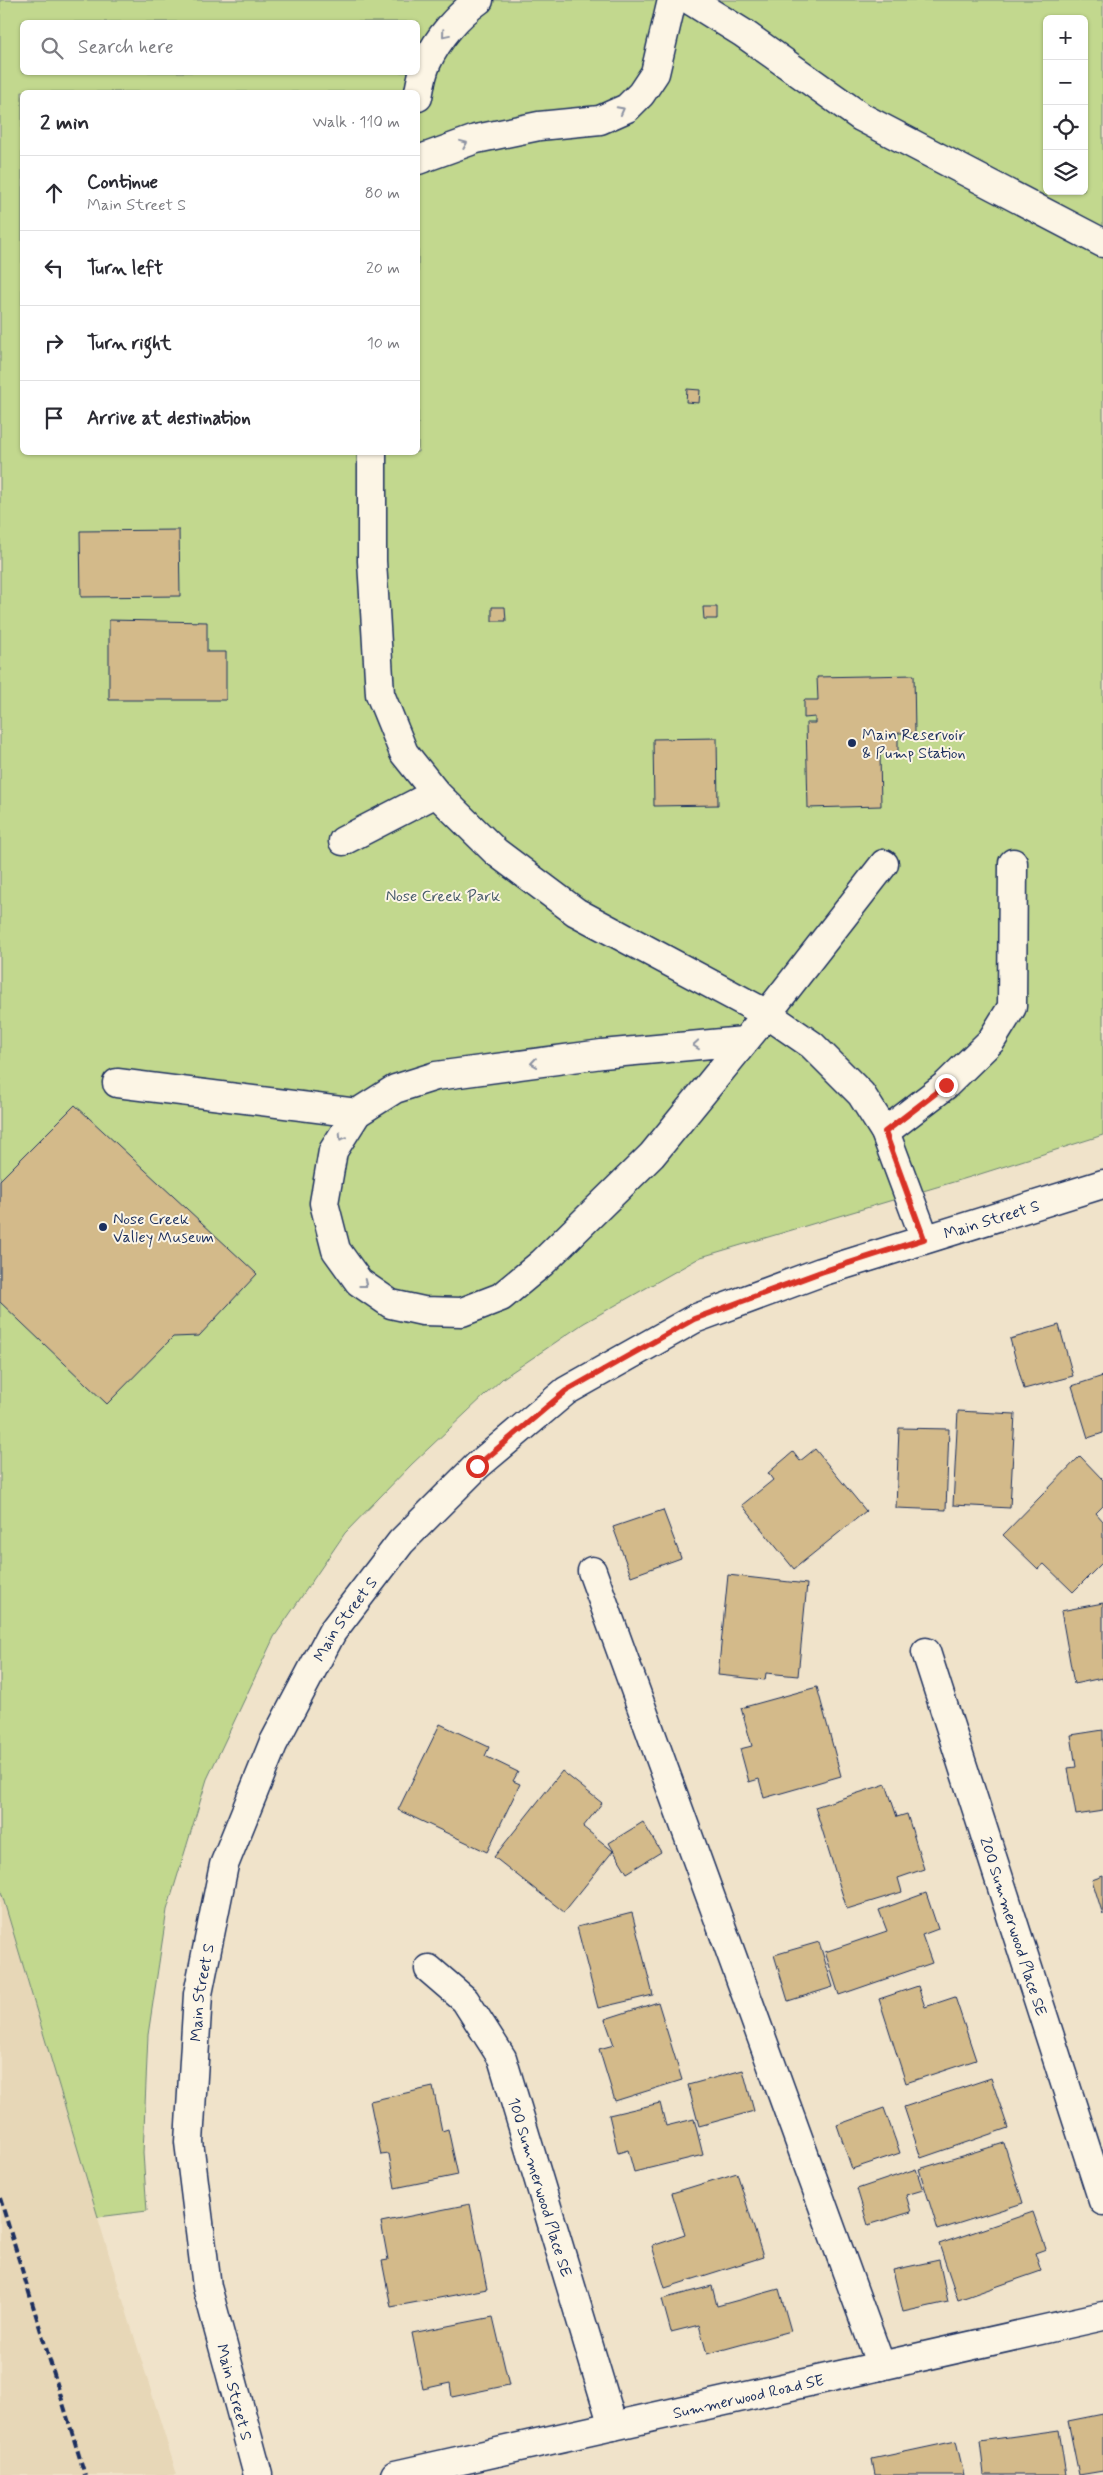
<!DOCTYPE html>
<html lang="en">
<head>
<meta charset="utf-8">
<style>
	:root { --surface:#fff; --page:#f7f7f7; --text:#2b2b33; --muted:#7c7c81; --line:#e1e1e2 }
	body { margin:0; font-family:Mynerve,sans-serif; background:var(--page); color:var(--text) }
	.controls { position:absolute; right:15px; top:15px; display:grid; overflow:hidden; border-radius:8px; box-shadow:0 1px 4px #0004 }
	.controls button { width:45px; height:45px; display:grid; place-items:center; padding:0; border:0; border-bottom:1px solid var(--line); background:var(--surface); color:var(--text); font:25px sans-serif }
	.stop { position:absolute; width:15px; height:15px; margin:-11px; border:4px solid #d93025; border-radius:50%; background:#fff }
	.stop.end { background:#d93025; border-color:#fff; box-shadow:0 1px 5px #0008 }
	.list { margin:0; padding:0; list-style:none }
	h2 { display:flex; justify-content:space-between; align-items:center; height:65px; margin:0; padding:0 20px; font-size:21px }
	h2 small { font-size:16px; font-weight:400; color:var(--muted) }
	.list li { display:grid; grid-template-columns:32px 1fr auto; gap:15px; align-items:center; box-sizing:border-box; height:75px; padding:0 20px; border-top:1px solid var(--line) }
	.list b { display:block; font-size:19px; white-space:nowrap }
	.list p { margin:0; font-size:16px; white-space:nowrap; color:var(--muted) }
	.list em { font-size:16px; font-style:normal; color:var(--muted) }
	.icon { flex:none; width:28px; height:28px; fill:none; stroke:currentColor; stroke-width:2; stroke-linecap:round; stroke-linejoin:round }
	.map { position:relative; flex:none; width:1103px; height:2475px; overflow:hidden }
	.search { position:absolute; background:var(--surface); box-shadow:0 1px 4px #0004; left:20px; top:20px; width:400px; height:55px; display:flex; align-items:center; gap:12px; box-sizing:border-box; padding:0 18px; border-radius:8px; color:var(--muted); font-size:19px }
	.panel { position:absolute; background:var(--surface); box-shadow:0 1px 4px #0004; left:20px; top:90px; width:400px; height:365px; border-radius:8px }
	.map>svg:first-child { display:block }
</style>
</head>
<body>
<div class="map">
<svg width="1103" height="2475" viewBox="0 0 1103 2475">
	<rect width="100%" height="100%" fill="#f0e3ca"/>
	<filter id="ink" filterUnits="userSpaceOnUse"><feTurbulence type="fractalNoise" baseFrequency=".02" numOctaves="2"/><feDisplacementMap in="SourceGraphic" scale="10" xChannelSelector="R" yChannelSelector="G"/><feConvolveMatrix kernelMatrix="1 2 1 2 8 2 1 2 1" color-interpolation-filters="sRGB"/></filter>
	<g filter="url(#ink)">
		<!-- built -->
		<path fill="#e7d7b7" d="M 0,1888 L 110,2258 L 177,2475 L 0,2475 Z"/>
		<!-- green -->
		<path fill="#c2d88e" stroke="#6e8476" fill-rule="evenodd" d="M 0,0 L 1103,0 L 1103,1135 L 977,1175 L 701,1257 L 584,1323 L 503,1378 L 412,1464 L 345,1533 L 274,1637 L 207,1779 L 167,1910 L 148,2035 L 143,2153 L 147,2211 L 98,2217 L 0,1888 ZM 1047,19 L 1084,19 L 1084,191 L 1047,191 ZM 22,22 L 418,22 L 418,72 L 22,72 ZM 22,92 L 418,92 L 418,452 L 22,452 Z"/>
		<!-- building -->
		<path fill="#d3ba8a" stroke="#1b2f5e" d="M 687,389 L 700,390 L 699,403 L 686,402 Z
			M 179,530 L 180,596 L 81,597 L 80,531 Z
			M 492,607 L 505,607 L 506,621 L 492,621 Z
			M 703,607 L 717,607 L 717,619 L 704,619 Z
			M 109,620 L 207,622 L 207,652 L 226,652 L 226,700 L 109,700 Z
			M 914,675 L 915,733 L 898,733 L 898,753 L 880,754 L 881,806 L 808,808 L 806,723 L 815,723 L 815,717 L 804,718 L 804,700 L 818,700 L 817,677 Z
			M 717,738 L 718,805 L 654,806 L 653,739 Z
			M 75,1105 L 257,1274 L 199,1336 L 173,1337 L 107,1404 L 0,1302 L 0,1180 Z
			M 1059,1325 L 1073,1376 L 1024,1389 L 1010,1339 Z
			M 1103,1376 L 1103,1433 L 1088,1438 L 1072,1386 Z
			M 958,1411 L 1015,1414 L 1010,1508 L 953,1505 Z
			M 899,1428 L 949,1429 L 946,1510 L 896,1508 Z
			M 815,1449 L 866,1511 L 794,1569 L 742,1505 L 773,1480 L 768,1473 L 793,1452 L 800,1461 Z
			M 1080,1456 L 1103,1480 L 1103,1506 L 1096,1513 L 1103,1521 L 1103,1562 L 1073,1592 L 1044,1564 L 1038,1569 L 1003,1535 Z
			M 663,1510 L 681,1558 L 631,1576 L 613,1527 Z
			M 728,1575 L 807,1584 L 798,1676 L 766,1673 L 765,1680 L 718,1675 Z
			M 1103,1603 L 1103,1681 L 1102,1678 L 1074,1684 L 1061,1611 Z
			M 817,1687 L 841,1776 L 764,1798 L 759,1779 L 749,1782 L 740,1749 L 752,1746 L 741,1708 Z
			M 440,1724 L 489,1747 L 485,1756 L 518,1772 L 513,1781 L 520,1784 L 487,1852 L 398,1810 Z
			M 1103,1730 L 1103,1811 L 1076,1815 L 1068,1768 L 1076,1767 L 1071,1735 Z
			M 562,1771 L 602,1803 L 583,1827 L 613,1851 L 564,1912 L 494,1857 Z
			M 886,1784 L 897,1817 L 907,1814 L 924,1869 L 898,1878 L 902,1892 L 847,1909 L 815,1807 Z
			M 643,1822 L 661,1852 L 627,1873 L 609,1843 Z
			M 1103,1876 L 1103,1915 L 1092,1880 Z
			M 926,1893 L 938,1929 L 922,1935 L 932,1963 L 839,1995 L 825,1952 L 887,1931 L 879,1910 Z
			M 632,1913 L 653,1995 L 598,2008 L 577,1927 Z
			M 819,1942 L 833,1987 L 788,2001 L 774,1955 Z
			M 918,1986 L 925,2007 L 955,1997 L 976,2060 L 906,2083 L 879,1999 Z
			M 658,2002 L 682,2080 L 615,2101 L 599,2049 L 614,2045 L 605,2019 Z
			M 743,2070 L 754,2111 L 699,2126 L 688,2085 Z
			M 991,2078 L 1008,2128 L 921,2158 L 904,2107 Z
			M 433,2087 L 442,2131 L 448,2129 L 458,2175 L 395,2188 L 389,2154 L 381,2155 L 370,2101 Z
			M 660,2103 L 666,2126 L 694,2119 L 703,2155 L 634,2172 L 628,2150 L 618,2153 L 609,2115 Z
			M 884,2108 L 900,2153 L 852,2169 L 837,2125 Z
			M 1004,2143 L 1023,2203 L 938,2230 L 919,2169 Z
			M 916,2169 L 923,2190 L 906,2195 L 911,2212 L 868,2225 L 857,2189 Z
			M 737,2173 L 763,2257 L 665,2288 L 652,2246 L 685,2235 L 672,2193 Z
			M 470,2204 L 487,2289 L 391,2307 L 382,2261 L 388,2260 L 381,2222 Z
			M 1033,2212 L 1046,2249 L 1035,2253 L 1041,2271 L 958,2300 L 939,2244 Z
			M 939,2260 L 948,2302 L 903,2312 L 893,2270 Z
			M 712,2286 L 717,2306 L 779,2289 L 791,2331 L 707,2354 L 699,2325 L 671,2332 L 662,2299 Z
			M 493,2317 L 509,2385 L 452,2397 L 450,2383 L 423,2389 L 412,2333 Z
			M 1103,2414 L 1103,2471 L 1079,2475 L 1068,2421 Z
			M 1059,2430 L 1066,2475 L 984,2475 L 980,2441 Z
			M 956,2441 L 964,2475 L 875,2475 L 872,2459 Z"/>
		<g fill="none" stroke-linecap="round" stroke-linejoin="round">
			<!-- minor casing -->
			<g stroke="#1b2f5e" stroke-width="31">
				<g id="minor">
					<path d="M 690,0 L 743,33 L 861,117 L 1103,243"/>
					<path d="M 418,97 C 420,86 422,73 427,62 C 438,38 458,15 479,0"/>
					<path d="M 418,160 L 476,139 L 539,126 L 600,120 L 627,108 L 641,94 L 655,73 L 672,0"/>
					<path d="M 372,452 L 372,561 L 380,694 L 404,753 L 436,793 L 496,852 L 576,912 L 767,1014 L 812,1045 L 861,1094 L 885,1132 L 925,1239"/>
					<path d="M 343,841 L 436,793"/>
					<path d="M 744,1041 L 602,1054 L 436,1076 L 395,1089 L 357,1113 L 333,1151 L 324,1203 L 336,1250 L 359,1282 L 391,1304 L 423,1311 L 462,1312 L 501,1297 L 542,1263 L 652,1155 L 767,1014 L 884,864"/>
					<path d="M 117,1083 L 357,1113"/>
					<path d="M 885,1132 L 946,1085 L 991,1041 L 1012,1007 L 1013,863"/>
					<path d="M 592,1571 L 881,2366"/>
					<path id="s1" d="M 926,1652 L 1103,2201"/>
					<path id="s2" d="M 429,1969 L 465,2000 L 502,2058 L 613,2426"/>
					<path id="s3" d="M 395,2475 L 1103,2316"/>
				</g>
			</g>
			<!-- major casing -->
			<g stroke="#1b2f5e" stroke-width="31">
				<g id="major">
					<path id="s4" d="M 258,2475 L 207,2287 L 189,2142 L 198,1994 L 224,1865 L 273,1744 L 332,1632 L 401,1542 L 477,1466 L 566,1391 L 694,1319 L 821,1272 L 1103,1184"/>
				</g>
			</g>
			<!-- minor -->
			<use href="#minor" stroke="#fcf5e5" stroke-width="28"/>
			<!-- major -->
			<use href="#major" stroke="#fcf5e5" stroke-width="28"/>
			<!-- rail -->
			<path stroke="#1b2f5e" stroke-width="4" stroke-dasharray="8 4" stroke-linecap="butt" d="M 0,2198 L 85,2475"/>
		</g>
		<!-- one-way arrows -->
		<defs><path id="oneway-chevron" d="M-2-3.5L2.5 0L-2 3.5" fill="none" stroke-width="1.6" stroke-linecap="round" stroke-linejoin="round" transform="scale(1.25)"/></defs>
		<g stroke="#8c92a2">
			<use href="#oneway-chevron" transform="translate(445 34) rotate(130)"/>
			<use href="#oneway-chevron" transform="translate(621 110) rotate(-28)"/>
			<use href="#oneway-chevron" transform="translate(464 144) rotate(-22)"/>
			<use href="#oneway-chevron" transform="translate(696 1045) rotate(175)"/>
			<use href="#oneway-chevron" transform="translate(534 1063) rotate(172)"/>
			<use href="#oneway-chevron" transform="translate(342 1137) rotate(123)"/>
			<use href="#oneway-chevron" transform="translate(364 1284) rotate(38)"/>
		</g>
	</g>
	<g fill="none" stroke-linecap="round" stroke-linejoin="round" filter="url(#ink)">
		<!-- route -->
		<path stroke="#d93025" stroke-width="6" d="M 477,1466 L 566,1391 L 694,1319 L 821,1272 L 924,1239 L 885,1132 L 946,1085"/>
	</g>
	<!-- markers -->
	<g fill="#1b2f5e" stroke="#fcf5e5" stroke-width="2">
		<circle cx="852" cy="743" r="5"/>
		<circle cx="103" cy="1227" r="5"/>
	</g>
	<g text-anchor="middle" stroke-width="4" stroke-linejoin="round" paint-order="stroke">
		<!-- poi labels -->
		<g font-size="16" fill="#1b2f5e" stroke="#fcf5e5" text-anchor="start">
			<text x="862" y="740">Main Reservoir<tspan x="862" dy="18">&amp; Pump Station</tspan></text>
			<text x="113" y="1224">Nose Creek<tspan x="113" dy="18">Valley Museum</tspan></text>
		</g>
		<!-- park labels -->
		<g font-size="16" fill="#45596a" stroke="#fcf5e5">
			<text x="443" y="901">Nose Creek Park</text>
		</g>
		<!-- street labels -->
		<g font-size="16" fill="#1b2f5e" stroke="#fcf5e5">
			<text dy="6" stroke="none"><textPath href="#s4" startOffset="1676">Main Street S</textPath></text>
			<text dy="6" stroke="none"><textPath href="#s4" startOffset="896">Main Street S</textPath></text>
			<text dy="6" stroke="none"><textPath href="#s1" startOffset="288">200 Summerwood Place SE</textPath></text>
			<text dy="6" stroke="none"><textPath href="#s4" startOffset="491">Main Street S</textPath></text>
			<text dy="6" stroke="none"><textPath href="#s2" startOffset="251">100 Summerwood Place SE</textPath></text>
			<text transform="translate(235 2392) rotate(75)" y="6">Main Street S</text>
			<text dy="6" stroke="none"><textPath href="#s3" startOffset="362">Summerwood Road SE</textPath></text>
		</g>
	</g>
</svg>
<div class="controls">
<button>+</button>
<button>−</button>
<button><svg class="icon" aria-label="locate" viewBox="0 0 24 24"><circle cx="12" cy="12" r="6"/><path d="M12 2v4M12 18v4M2 12h4M18 12h4"/></svg></button>
<button><svg class="icon" aria-label="layers" viewBox="0 0 24 24"><path d="M12 4l9 5-9 5-9-5zM3 14l9 5 9-5"/></svg></button>
</div>
<div class="stop" style="left:477px;top:1466px"></div>
<div class="stop end" style="left:946px;top:1085px"></div>
<div class="search"><svg class="icon" aria-label="search" viewBox="0 0 24 24"><circle cx="10" cy="10" r="6"/><path d="M15 15l6 6"/></svg>Search here</div>
<section class="panel">
<h2>2 min<small>Walk · 110 m</small></h2>
<ul class="list">
<li><svg class="icon" aria-label="ahead" viewBox="0 0 24 24"><path d="M12 20V5M6 11l6-6 6 6"/></svg><div><b>Continue</b><p>Main Street S</p></div><em>80 m</em></li>
<li><svg class="icon" aria-label="left" viewBox="0 0 24 24"><path d="M17 20v-9H6M10 6l-5 5 5 5"/></svg><div><b>Turn left</b></div><em>20 m</em></li>
<li><svg class="icon" aria-label="right" viewBox="0 0 24 24"><path d="M7 20v-9h11M14 6l5 5-5 5"/></svg><div><b>Turn right</b></div><em>10 m</em></li>
<li><svg class="icon" aria-label="arrive" viewBox="0 0 24 24"><path d="M6 21V4h12l-3 4 3 4H6"/></svg><div><b>Arrive at destination</b></div></li>
</ul>
</section>
</div>
</body>
</html>
